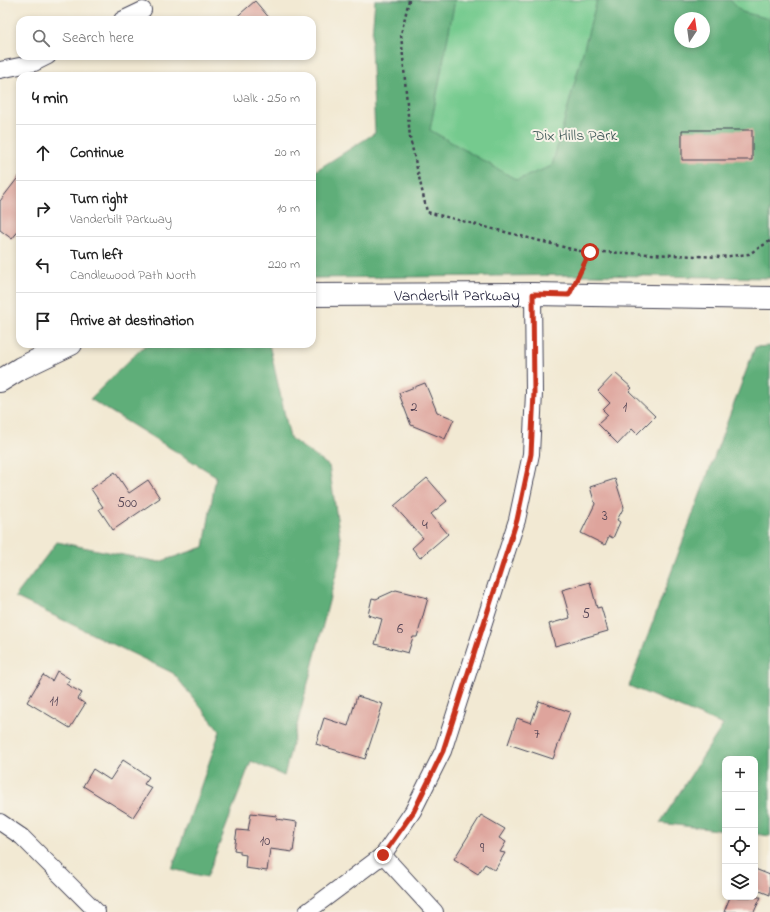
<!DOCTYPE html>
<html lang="en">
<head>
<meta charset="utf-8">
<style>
	:root { --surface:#fff; --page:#f6f6f6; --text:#222; --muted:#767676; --line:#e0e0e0 }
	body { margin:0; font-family:"Indie Flower",sans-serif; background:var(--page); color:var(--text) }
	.controls { position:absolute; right:12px; bottom:12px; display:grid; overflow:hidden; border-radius:8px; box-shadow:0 2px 6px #0003 }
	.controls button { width:36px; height:36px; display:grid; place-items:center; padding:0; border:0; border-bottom:1px solid var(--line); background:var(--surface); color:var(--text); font:20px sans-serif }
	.compass { position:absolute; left:674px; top:12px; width:36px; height:36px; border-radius:50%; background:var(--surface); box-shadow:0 2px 6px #0003; rotate:13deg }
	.stop { position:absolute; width:12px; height:12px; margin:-9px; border:3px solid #c8321e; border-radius:50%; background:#fff }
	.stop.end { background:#c8321e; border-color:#fff; box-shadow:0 1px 4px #0008 }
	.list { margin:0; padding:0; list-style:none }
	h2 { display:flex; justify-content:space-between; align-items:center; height:52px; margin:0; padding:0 16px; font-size:17px }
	h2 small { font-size:13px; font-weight:400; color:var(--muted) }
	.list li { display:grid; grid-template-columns:26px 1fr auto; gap:12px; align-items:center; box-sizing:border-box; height:56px; padding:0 16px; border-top:1px solid var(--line) }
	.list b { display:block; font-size:15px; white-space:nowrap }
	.list p { margin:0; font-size:13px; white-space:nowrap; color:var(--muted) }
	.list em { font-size:13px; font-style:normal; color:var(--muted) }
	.icon { flex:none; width:22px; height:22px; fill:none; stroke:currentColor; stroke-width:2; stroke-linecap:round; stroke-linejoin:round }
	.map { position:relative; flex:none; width:770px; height:912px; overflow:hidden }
	.search { position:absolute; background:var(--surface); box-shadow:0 2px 6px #0003; left:16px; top:16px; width:300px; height:44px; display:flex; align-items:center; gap:10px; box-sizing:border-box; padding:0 14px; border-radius:12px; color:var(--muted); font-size:15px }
	.panel { position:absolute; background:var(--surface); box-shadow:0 2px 6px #0003; left:16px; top:72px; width:300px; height:276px; border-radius:12px }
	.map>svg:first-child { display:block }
</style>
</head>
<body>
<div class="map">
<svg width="770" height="912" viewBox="0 0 770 912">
	<rect width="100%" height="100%" fill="#f7f3e8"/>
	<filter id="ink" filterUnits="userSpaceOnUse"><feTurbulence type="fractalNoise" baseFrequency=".025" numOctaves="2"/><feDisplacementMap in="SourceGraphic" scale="8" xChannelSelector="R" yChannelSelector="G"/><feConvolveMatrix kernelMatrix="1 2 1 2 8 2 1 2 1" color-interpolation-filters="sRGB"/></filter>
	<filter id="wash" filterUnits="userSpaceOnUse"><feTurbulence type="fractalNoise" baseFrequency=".012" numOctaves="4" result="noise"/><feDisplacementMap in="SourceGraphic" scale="16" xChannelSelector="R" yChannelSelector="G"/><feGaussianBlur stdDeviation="0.9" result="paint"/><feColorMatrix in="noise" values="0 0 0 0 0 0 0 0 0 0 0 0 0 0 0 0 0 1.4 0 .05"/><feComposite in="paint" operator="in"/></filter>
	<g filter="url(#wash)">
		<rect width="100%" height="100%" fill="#f2e9d3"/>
		<!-- green -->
		<path fill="#74ca8e" stroke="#4b7664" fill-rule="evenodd" d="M 391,0 L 770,0 L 770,270 L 391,171 ZM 680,18 L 704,18 L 704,42 L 680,42 Z"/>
		<!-- forest -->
		<path fill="#5fae79" stroke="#40685a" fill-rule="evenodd" d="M 375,0 L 455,0 L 430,130 L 517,180 L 552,166 L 597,0 L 730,0 L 742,12 L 770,19 L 770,278 L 590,275 L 312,278 L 312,173 L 375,133 L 371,46 ZM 680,18 L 704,18 L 704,42 L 680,42 Z
			M 269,344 L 290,438 L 329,466 L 342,551 L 284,776 L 251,761 L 207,877 L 172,869 L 220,731 L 173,673 L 15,597 L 57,542 L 159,562 L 204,547 L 216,476 L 90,399 L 144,346 Z
			M 770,346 L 770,836 L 755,834 L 755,759 L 725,759 L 725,831 L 660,823 L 723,725 L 629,686 L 755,347 Z"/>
		<g id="blocks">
			<!-- building -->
			<path fill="#dea49c" d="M 255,1 L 271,20 L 233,20 Z
				M 682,130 L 752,130 L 752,160 L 682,160 Z
				M 20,175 L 20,229 L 12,239 L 0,230 L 0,201 Z
				M 615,373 L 632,388 L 629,391 L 655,416 L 637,434 L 632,429 L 618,444 L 598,424 L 608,415 L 603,410 L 610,403 L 598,391 Z
				M 425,383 L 437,412 L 454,419 L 445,439 L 411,425 L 401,399 L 399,393 Z
				M 115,472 L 129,493 L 148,480 L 160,498 L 113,530 L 99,509 L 103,507 L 91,489 Z
				M 427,478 L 447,501 L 431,514 L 448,534 L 420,558 L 412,548 L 423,538 L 394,506 Z
				M 615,479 L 624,507 L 617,520 L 620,522 L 613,538 L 609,536 L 605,545 L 581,533 L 595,504 L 590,487 Z
				M 590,582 L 597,608 L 601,607 L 608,631 L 555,646 L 549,624 L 570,618 L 562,590 Z
				M 396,590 L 428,598 L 417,637 L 413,637 L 408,653 L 375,644 L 382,619 L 368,615 L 372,598 L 376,599 Z
				M 57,671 L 70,679 L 66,684 L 82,693 L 78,699 L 85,704 L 70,728 L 27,702 L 43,675 L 52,681 Z
				M 357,696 L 383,704 L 365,759 L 316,744 L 324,718 L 348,726 Z
				M 539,701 L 570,712 L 553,759 L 508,744 L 517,718 L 531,723 Z
				M 123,760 L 149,777 L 144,784 L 152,788 L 133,817 L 83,786 L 93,769 L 110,780 Z
				M 251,813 L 277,816 L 276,819 L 297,822 L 293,852 L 270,849 L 267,871 L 245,868 L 246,855 L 240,854 L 240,851 L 234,850 L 237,830 L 248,831 Z
				M 481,815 L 505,829 L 499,838 L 506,842 L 500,852 L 505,853 L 495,870 L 485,864 L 478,874 L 454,859 Z
				M 755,869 L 770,875 L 770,895 L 755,889 Z
				M 730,897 L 761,897 L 754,912 L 724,912 Z"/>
		</g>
	</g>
	<g filter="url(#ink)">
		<use href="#blocks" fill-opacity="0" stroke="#414052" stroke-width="1"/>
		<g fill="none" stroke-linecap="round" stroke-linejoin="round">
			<!-- minor casing -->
			<g stroke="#414052" stroke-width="18">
				<path id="minor" d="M 122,20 L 143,10
					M 0,70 L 34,63 L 48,56
					M 0,822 L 22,837 L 97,912
					M 383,855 L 435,912
					M 307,912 L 383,855 L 413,811 L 443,751 L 517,520 L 531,454 L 534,393 L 533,294"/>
			</g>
			<!-- secondary casing -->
			<g stroke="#414052" stroke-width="24">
				<g id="secondary">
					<path id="s1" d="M 312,295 L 533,294 L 770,298"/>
					<path d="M 0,381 L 21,368 L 71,344"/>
				</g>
			</g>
			<!-- path -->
			<path stroke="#414052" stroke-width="2.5" stroke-dasharray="3 3" stroke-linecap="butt" d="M 409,0 L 401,34 L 410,138 L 427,212 L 579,251 L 721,257 L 749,254 L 770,241
				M 578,276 L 590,252"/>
			<!-- minor -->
			<use href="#minor" stroke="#fff" stroke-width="16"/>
			<!-- secondary -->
			<use href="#secondary" stroke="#fff" stroke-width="22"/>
		</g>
	</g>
	<g fill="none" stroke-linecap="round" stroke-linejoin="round" filter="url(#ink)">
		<!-- route -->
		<path stroke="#c8321e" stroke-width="5" d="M 383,855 L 414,811 L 443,751 L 517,520 L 531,454 L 534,393 L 533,294 L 569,295 L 590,252"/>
	</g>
	<g text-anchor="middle" stroke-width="4" stroke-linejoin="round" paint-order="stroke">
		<!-- number labels -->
		<g font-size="14" fill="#514253">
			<text x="414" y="411">2</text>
			<text x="625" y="411">1</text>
			<text x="127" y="507">500</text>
			<text x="605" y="520">3</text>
			<text x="425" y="529">4</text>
			<text x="586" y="618">5</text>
			<text x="400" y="633">6</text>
			<text x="54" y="705">11</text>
			<text x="537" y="738">7</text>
			<text x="265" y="845">10</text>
			<text x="482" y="852">9</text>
		</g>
		<!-- park labels -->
		<g font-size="16" fill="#3b5454" stroke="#f7f3e8">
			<text x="575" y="140">Dix Hills Park</text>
		</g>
		<!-- street labels -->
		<g font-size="16" fill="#22223b" stroke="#f7f3e8">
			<text dy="6" stroke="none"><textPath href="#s1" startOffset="145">Vanderbilt Parkway</textPath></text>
		</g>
	</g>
</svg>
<div class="controls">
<button>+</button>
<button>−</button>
<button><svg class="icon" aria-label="locate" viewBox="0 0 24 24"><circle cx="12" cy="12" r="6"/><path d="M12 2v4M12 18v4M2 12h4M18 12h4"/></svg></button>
<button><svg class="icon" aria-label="layers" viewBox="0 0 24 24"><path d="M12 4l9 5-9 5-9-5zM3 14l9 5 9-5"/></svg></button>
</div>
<svg class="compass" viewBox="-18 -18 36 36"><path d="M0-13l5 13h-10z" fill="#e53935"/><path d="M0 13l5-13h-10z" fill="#767676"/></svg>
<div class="stop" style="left:590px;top:252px"></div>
<div class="stop end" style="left:383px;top:855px"></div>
<div class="search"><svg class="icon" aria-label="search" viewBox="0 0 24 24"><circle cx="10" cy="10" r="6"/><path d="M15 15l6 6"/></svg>Search here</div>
<section class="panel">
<h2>4 min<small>Walk · 250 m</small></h2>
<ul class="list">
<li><svg class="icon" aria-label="ahead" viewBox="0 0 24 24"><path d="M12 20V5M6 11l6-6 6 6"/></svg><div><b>Continue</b></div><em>20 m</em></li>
<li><svg class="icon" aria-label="right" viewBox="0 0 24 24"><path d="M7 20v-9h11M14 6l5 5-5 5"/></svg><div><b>Turn right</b><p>Vanderbilt Parkway</p></div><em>10 m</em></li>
<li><svg class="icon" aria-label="left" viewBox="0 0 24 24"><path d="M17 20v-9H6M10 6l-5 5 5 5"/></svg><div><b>Turn left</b><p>Candlewood Path North</p></div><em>220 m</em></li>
<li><svg class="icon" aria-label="arrive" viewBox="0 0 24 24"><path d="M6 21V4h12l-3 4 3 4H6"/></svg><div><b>Arrive at destination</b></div></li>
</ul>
</section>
</div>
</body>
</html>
